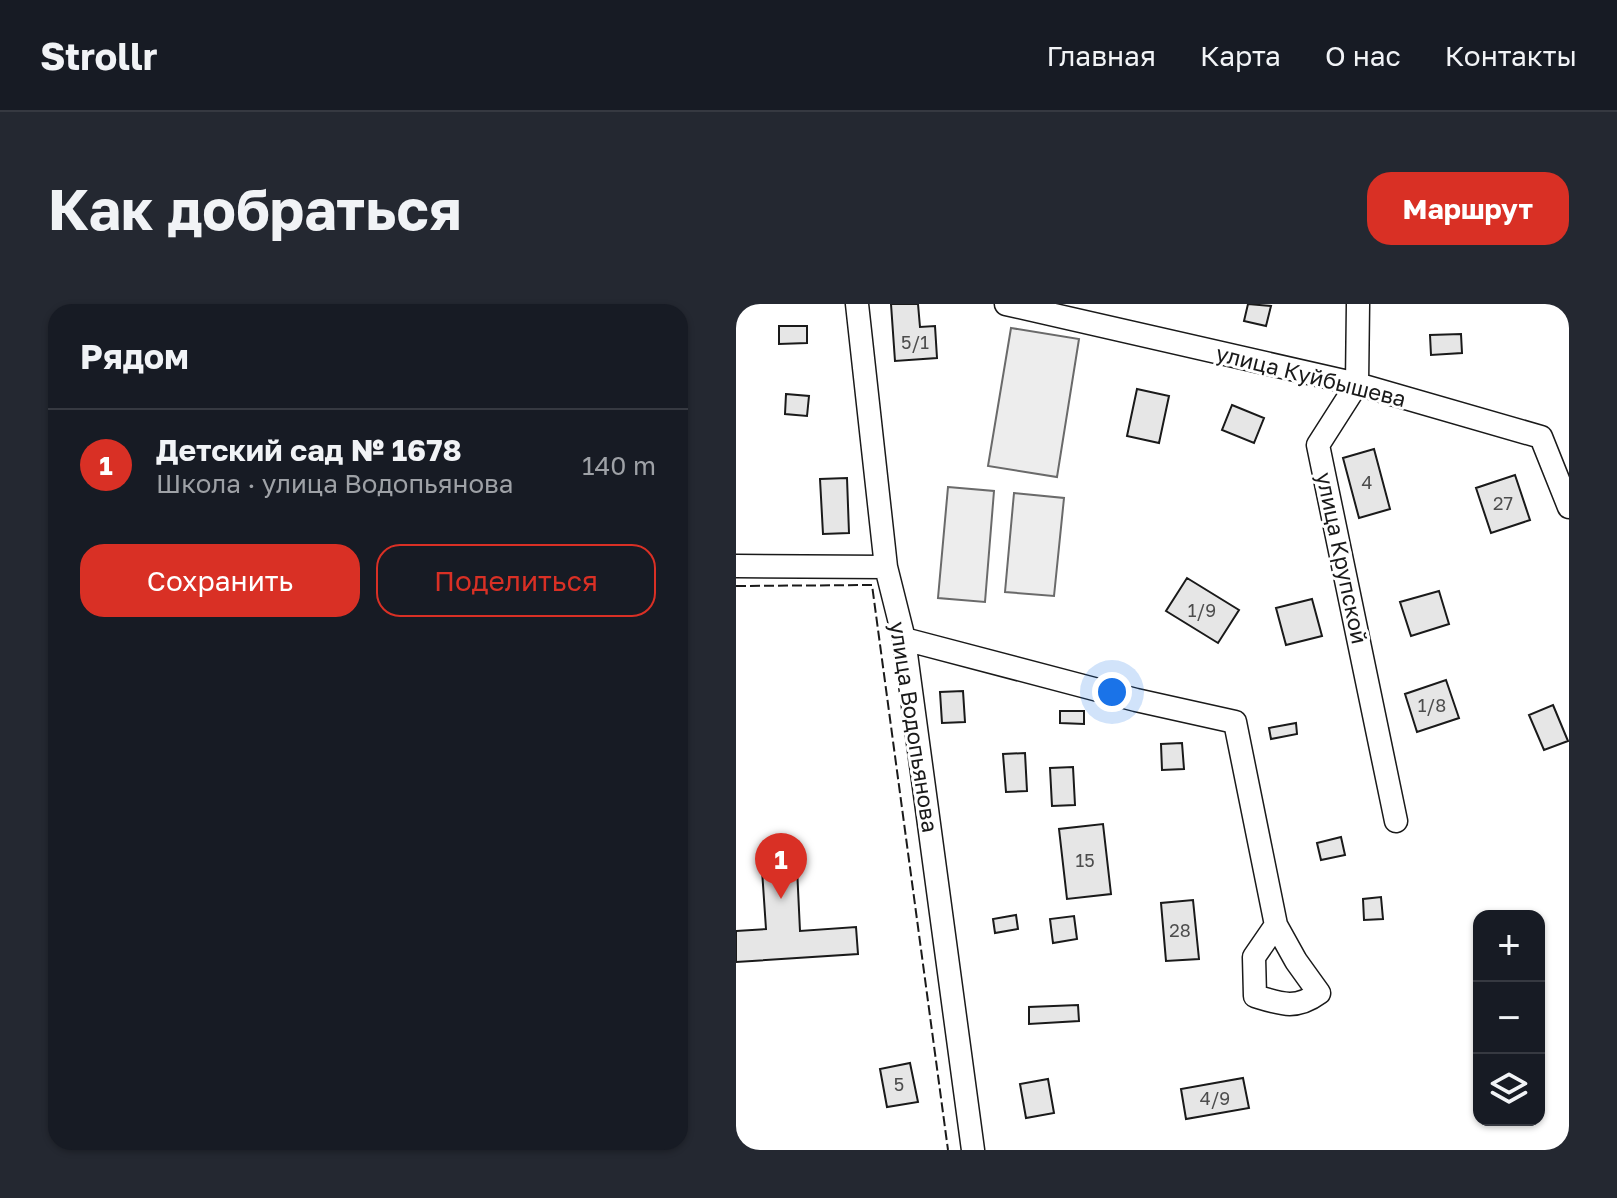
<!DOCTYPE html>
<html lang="ru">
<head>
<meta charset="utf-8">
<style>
	:root { --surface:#171b24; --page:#242831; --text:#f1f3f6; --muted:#9ea1a6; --line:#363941; --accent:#d93025 }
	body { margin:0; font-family:"Golos Text",sans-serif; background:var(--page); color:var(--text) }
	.controls { position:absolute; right:24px; bottom:24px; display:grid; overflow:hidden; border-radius:16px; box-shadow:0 2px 6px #0004 }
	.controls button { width:72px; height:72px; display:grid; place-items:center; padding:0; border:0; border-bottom:2px solid var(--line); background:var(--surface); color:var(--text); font:40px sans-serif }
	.you { position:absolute; left:376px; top:388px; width:28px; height:28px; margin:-20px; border:6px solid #fff; border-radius:50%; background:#1a73e8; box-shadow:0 0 0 12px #1a73e833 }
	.badge { display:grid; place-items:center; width:52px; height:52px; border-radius:50%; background:var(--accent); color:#fff; font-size:26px; font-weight:700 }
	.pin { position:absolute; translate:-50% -66px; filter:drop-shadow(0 2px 4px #0008) }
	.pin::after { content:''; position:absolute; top:42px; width:28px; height:24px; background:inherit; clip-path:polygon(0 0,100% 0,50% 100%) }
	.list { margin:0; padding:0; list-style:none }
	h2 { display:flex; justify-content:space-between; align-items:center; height:104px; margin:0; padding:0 32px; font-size:34px }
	h2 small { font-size:26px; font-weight:400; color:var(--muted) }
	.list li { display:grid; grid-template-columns:52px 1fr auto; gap:24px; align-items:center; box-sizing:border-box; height:112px; padding:0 32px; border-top:2px solid var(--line) }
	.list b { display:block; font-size:30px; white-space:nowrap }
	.list p { margin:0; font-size:26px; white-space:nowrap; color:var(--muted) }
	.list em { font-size:26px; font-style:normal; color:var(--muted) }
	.actions { display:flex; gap:16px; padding:24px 32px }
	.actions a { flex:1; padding:18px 0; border:2px solid var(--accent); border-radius:24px; text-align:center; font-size:28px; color:var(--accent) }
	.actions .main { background:var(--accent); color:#fff }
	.icon { flex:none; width:44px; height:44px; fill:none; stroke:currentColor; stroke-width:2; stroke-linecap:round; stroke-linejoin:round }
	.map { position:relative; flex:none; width:833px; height:846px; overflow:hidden; border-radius:24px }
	header { display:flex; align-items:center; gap:48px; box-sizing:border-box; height:112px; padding:0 40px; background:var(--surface); border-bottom:2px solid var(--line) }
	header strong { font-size:38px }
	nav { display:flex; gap:44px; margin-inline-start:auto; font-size:28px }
	.intro { display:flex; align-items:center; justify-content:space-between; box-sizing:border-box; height:192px; padding:0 48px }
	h1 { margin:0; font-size:56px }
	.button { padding:20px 36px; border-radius:24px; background:var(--accent); color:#fff; font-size:28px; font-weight:700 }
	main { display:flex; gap:48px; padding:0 48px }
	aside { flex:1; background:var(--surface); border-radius:24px; box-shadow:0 2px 6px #0004 }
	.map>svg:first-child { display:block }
</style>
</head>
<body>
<header>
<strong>Strollr</strong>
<nav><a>Главная</a><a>Карта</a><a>О нас</a><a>Контакты</a></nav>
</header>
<div class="intro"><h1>Как добраться</h1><a class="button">Маршрут</a></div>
<main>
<aside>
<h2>Рядом<small></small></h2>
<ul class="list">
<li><span class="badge">1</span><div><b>Детский сад № 1678</b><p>Школа · улица Водопьянова</p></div><em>140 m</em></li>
</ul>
<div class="actions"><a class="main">Сохранить</a><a>Поделиться</a></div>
</aside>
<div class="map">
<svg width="833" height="846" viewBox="0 0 833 846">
	<rect width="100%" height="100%" fill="#fff"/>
	<!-- built -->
	<path fill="#ededed" stroke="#6a6a6a" stroke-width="2" d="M 275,24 L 343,35 L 321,173 L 252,162 Z
		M 212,183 L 258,187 L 249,298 L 202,294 Z
		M 278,189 L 328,194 L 318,292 L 269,288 Z"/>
	<!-- building -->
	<path fill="#e6e6e6" stroke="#1a1a1a" stroke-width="2" d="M 155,0 L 182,0 L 184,23 L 199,22 L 201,54 L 159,57 Z
		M 512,0 L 535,2 L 530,22 L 508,17 Z
		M 43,22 L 71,22 L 71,39 L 43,40 Z
		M 725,30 L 726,49 L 695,51 L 694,31 Z
		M 401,85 L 433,92 L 423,139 L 391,132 Z
		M 50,90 L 73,92 L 71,112 L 49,110 Z
		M 496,101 L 528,114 L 518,139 L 486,126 Z
		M 638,145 L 654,205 L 623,214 L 607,154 Z
		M 779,171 L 794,216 L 755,229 L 740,184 Z
		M 111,174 L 113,229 L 87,230 L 84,175 Z
		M 451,274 L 503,306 L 482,339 L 430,307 Z
		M 703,287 L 713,320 L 675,332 L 664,298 Z
		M 576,295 L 586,332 L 550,341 L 540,304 Z
		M 710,376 L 723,414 L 681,428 L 669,390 Z
		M 227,387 L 229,418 L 206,419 L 204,388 Z
		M 817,401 L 832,437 L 808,446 L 793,411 Z
		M 324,407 L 348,407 L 348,420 L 324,419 Z
		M 560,419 L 561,430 L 535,435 L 533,424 Z
		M 446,439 L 448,465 L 426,466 L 425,440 Z
		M 289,449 L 291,487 L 270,488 L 267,450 Z
		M 337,463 L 339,501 L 316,502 L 314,464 Z
		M 367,520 L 375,590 L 331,595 L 323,525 Z
		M 605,533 L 609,551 L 585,556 L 581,539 Z
		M 61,564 L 64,627 L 120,623 L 122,650 L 0,658 L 0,627 L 30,625 L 26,566 Z
		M 645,593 L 647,615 L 628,616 L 627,595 Z
		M 457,596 L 463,655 L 430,657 L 425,599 Z
		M 280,611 L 282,625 L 259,629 L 257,615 Z
		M 338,612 L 341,635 L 317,639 L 314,615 Z
		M 342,701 L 343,717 L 293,720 L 293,703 Z
		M 174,759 L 182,798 L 151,803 L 144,765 Z
		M 507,774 L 513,804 L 450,815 L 445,785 Z
		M 312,775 L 318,809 L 290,814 L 284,780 Z"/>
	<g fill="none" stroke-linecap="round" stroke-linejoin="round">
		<!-- minor casing -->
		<g stroke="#1a1a1a" stroke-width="25">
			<path id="minor" d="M 121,0 L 150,263 L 168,335 L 237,846
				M 270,0 L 621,80 L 805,133 L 833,203
				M 622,0 L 621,80 L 582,141 L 660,517
				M 0,262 L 150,263
				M 168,335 L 400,396 L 499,418 L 540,621 L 518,653 L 519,692 C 545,700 560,706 583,689 L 560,657 L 540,621"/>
		</g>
		<!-- minor -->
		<use href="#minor" stroke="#fff" stroke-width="22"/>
		<!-- fence -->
		<path stroke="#1a1a1a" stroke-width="2" stroke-dasharray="10 4" stroke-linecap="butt" d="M 0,282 L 136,281 L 212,846"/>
	</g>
	<g text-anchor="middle" stroke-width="6" stroke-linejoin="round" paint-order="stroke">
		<!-- number labels -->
		<g font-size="18" fill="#4d4d4d">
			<text x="179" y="45">5/1</text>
			<text x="631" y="185">4</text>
			<text x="767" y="206">27</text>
			<text x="466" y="313">1/9</text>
			<text x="696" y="408">1/8</text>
			<text x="349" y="563">15</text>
			<text x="444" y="633">28</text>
			<text x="163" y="787">5</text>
			<text x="479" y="801">4/9</text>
		</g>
		<!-- street labels -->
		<g font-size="22" fill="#1a1a1a" stroke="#fff">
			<text transform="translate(575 72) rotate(14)" y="8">улица Куйбышева</text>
			<text transform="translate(606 254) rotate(78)" y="8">улица Крупской</text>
			<text transform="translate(178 423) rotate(81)" y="8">улица Водопьянова</text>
		</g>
	</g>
</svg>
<div class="controls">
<button>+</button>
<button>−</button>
<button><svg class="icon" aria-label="layers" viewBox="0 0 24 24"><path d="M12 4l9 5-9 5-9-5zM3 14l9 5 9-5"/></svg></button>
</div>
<div class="you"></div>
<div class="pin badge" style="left:45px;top:595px">1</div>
</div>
</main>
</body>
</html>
